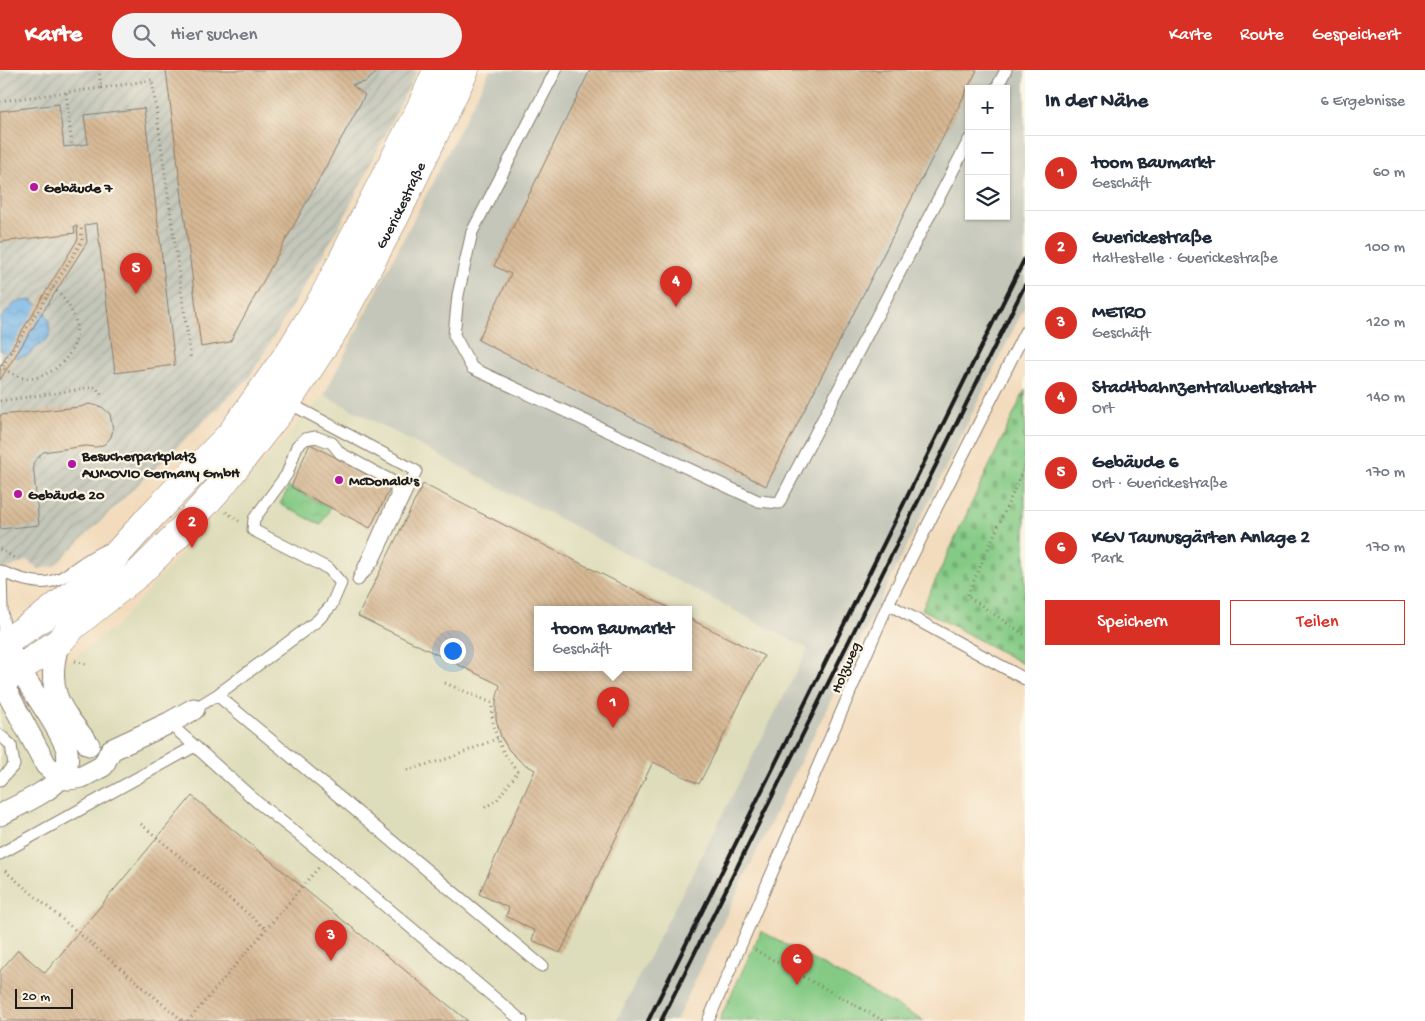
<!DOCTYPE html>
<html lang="de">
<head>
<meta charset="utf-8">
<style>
	:root { --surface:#fff; --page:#f2f2f3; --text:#1f2937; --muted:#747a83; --line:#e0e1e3; --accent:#d93025 }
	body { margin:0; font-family:"Gochi Hand",sans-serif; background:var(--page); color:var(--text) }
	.controls { position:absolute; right:15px; top:15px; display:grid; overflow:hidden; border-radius:0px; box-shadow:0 1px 4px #0004 }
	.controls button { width:45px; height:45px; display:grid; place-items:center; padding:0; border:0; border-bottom:1px solid var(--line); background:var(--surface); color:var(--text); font:25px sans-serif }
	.scale { position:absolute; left:15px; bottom:12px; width:58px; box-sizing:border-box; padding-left:5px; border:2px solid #1c1c1c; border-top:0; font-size:14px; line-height:18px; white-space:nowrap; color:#1c1c1c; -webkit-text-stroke:4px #fcf5e5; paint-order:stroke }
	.you { position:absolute; left:452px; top:580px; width:18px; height:18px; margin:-12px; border:4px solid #fff; border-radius:50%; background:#1a73e8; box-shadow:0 0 0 8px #1a73e833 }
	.badge { display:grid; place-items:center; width:32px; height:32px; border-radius:50%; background:var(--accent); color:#fff; font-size:16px; font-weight:700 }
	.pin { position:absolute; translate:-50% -41px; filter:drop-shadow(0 1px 2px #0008) }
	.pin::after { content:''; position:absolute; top:26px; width:18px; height:15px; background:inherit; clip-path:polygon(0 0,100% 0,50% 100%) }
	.popup { position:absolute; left:534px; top:536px; width:158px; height:65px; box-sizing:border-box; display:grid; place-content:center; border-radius:0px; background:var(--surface); filter:drop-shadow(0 1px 4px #0005); font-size:16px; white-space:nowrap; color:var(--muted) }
	.popup b { font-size:19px; color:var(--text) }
	.popup::after { content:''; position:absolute; left:50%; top:100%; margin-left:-10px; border:10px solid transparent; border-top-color:var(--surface) }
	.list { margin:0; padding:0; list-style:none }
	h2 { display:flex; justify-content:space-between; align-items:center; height:65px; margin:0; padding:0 20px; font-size:21px }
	h2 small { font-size:16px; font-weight:400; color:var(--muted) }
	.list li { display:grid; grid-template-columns:32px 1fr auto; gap:15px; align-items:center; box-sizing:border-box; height:75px; padding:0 20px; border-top:1px solid var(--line) }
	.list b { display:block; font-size:19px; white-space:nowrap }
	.list p { margin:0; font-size:16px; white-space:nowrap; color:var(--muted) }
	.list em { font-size:16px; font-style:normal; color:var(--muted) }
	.actions { display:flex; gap:10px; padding:15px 20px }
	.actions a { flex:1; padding:11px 0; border:1px solid var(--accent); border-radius:0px; text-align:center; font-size:18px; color:var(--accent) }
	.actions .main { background:var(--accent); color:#fff }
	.icon { flex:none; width:28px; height:28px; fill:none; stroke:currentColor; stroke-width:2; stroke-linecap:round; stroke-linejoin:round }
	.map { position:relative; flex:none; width:1025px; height:951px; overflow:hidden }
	header { display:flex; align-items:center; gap:30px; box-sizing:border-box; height:70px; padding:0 25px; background:var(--accent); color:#fff }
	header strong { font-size:24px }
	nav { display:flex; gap:28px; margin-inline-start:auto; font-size:18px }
	.search { width:350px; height:45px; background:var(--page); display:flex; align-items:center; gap:12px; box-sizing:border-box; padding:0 18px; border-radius:28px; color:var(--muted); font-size:19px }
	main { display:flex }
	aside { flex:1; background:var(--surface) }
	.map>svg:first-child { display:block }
</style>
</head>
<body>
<header>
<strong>Karte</strong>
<div class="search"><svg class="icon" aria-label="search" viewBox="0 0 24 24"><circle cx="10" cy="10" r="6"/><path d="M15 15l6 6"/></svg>Hier suchen</div>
<nav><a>Karte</a><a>Route</a><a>Gespeichert</a></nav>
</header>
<main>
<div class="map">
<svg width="1025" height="951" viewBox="0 0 1025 951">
	<defs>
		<pattern id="industrial-furrows" width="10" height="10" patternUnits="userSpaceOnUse" patternTransform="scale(1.25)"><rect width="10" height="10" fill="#c3c6b9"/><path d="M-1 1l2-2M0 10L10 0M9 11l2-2" fill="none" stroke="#a7aa9e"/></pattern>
		<pattern id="cemetery-stones" width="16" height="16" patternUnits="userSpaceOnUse" patternTransform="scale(1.25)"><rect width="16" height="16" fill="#84ca85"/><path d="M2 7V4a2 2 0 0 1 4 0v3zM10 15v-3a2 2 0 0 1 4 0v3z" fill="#71ad72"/></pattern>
		<pattern id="park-crowns" width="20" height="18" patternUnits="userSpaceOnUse" patternTransform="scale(1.25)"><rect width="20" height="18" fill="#84ca85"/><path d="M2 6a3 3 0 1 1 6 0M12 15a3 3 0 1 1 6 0" fill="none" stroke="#71ad72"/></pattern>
		<pattern id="water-waves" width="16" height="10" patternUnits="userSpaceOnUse" patternTransform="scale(1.25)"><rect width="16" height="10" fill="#73b4e7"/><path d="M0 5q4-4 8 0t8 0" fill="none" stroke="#639ac6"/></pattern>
		<pattern id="building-back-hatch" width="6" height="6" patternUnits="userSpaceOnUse" patternTransform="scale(1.25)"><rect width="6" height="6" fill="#d6b793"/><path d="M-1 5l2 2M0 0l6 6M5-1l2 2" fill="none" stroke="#b79d7e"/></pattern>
	</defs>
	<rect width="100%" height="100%" fill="#fcf5e5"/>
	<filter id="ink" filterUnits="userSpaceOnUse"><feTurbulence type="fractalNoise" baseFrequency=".02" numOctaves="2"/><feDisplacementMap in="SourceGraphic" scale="10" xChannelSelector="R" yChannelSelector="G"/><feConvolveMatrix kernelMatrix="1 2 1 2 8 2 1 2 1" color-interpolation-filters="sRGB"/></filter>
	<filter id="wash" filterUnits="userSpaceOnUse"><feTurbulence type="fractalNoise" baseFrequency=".0096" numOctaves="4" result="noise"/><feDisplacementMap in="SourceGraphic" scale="20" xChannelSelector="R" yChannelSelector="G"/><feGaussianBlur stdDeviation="1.12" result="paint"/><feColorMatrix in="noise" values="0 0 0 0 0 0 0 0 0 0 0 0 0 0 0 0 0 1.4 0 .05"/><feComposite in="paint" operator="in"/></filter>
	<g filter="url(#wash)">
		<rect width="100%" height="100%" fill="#f3dcbd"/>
		<!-- built -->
		<path fill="#deddbb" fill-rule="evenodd" d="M 324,325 L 808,579 L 616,951 L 0,951 L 0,638 L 32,620 L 118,554 ZM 538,539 L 688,539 L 688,597 L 538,597 Z"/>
		<!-- industrial -->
		<path fill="url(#industrial-furrows)" d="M 0,0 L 417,0 L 341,154 L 249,308 L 54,496 L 39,499 L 27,490 L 0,502 Z"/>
		<!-- railway -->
		<path fill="#c3c6b9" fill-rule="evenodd" d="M 490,0 L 1025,0 L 1025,236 L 762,770 L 676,951 L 616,951 L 808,579 L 324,325 ZM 969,19 L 1006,19 L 1006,146 L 969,146 Z"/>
		<!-- cemetery -->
		<path fill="url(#cemetery-stones)" stroke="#507350" d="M 1025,320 L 1025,595 L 922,539 Z"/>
		<!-- park -->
		<path fill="url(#park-crowns)" stroke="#507350" d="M 289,417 L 330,438 L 321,455 L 280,434 Z"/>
		<!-- garden -->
		<path fill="#84ca85" stroke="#507350" d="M 761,861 L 924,951 L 719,951 Z"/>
		<!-- water -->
		<path fill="url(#water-waves)" stroke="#486882" d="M 32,230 C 47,241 51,248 49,267 L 28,285 L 17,288 L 0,280 L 0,249 L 16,232 Z"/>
		<g id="blocks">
			<!-- building -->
			<path fill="url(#building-back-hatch)" d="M 166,0 L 380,0 L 365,12 L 352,15 L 365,25 L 230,272 L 201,277 Z
				M 590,0 L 977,0 L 766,416 L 478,270 L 511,204 L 494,196 Z
				M 59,34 L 64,77 L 88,74 L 84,45 L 144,38 L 175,295 L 115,303 L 97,153 L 85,155 L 87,172 L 0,310 L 0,297 L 78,169 L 77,156 L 74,156 L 75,163 L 0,172 L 0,41 Z
				M 89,334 L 102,337 L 110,344 L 113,359 L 111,367 L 105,374 L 97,377 L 85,376 L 43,382 L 33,393 L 39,455 L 0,459 L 0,345 L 80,337 Z
				M 310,374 L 391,417 L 370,458 L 291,417 Z
				M 423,414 L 671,539 L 538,539 L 538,597 L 688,597 L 688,548 L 764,586 L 699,714 L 653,692 L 560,883 L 532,870 L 535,861 L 506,846 L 509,838 L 479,824 L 535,700 L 521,692 L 509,680 L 501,667 L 496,649 L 496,631 L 500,615 L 358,546 Z
				M 192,726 L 319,831 L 468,951 L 0,951 L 0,901 L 18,880 L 45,903 Z"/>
		</g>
	</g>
	<g filter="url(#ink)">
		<use href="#blocks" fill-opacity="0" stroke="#887c6c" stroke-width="1"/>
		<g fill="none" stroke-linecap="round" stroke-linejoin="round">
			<!-- service casing -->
			<g stroke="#887c6c" stroke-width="13">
				<path id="service" d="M 556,0 L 472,162 L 458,225 L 454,265 L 472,298 L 758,431 L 779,433 L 969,70
					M 996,19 L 1006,0
					M 287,332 L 416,401 L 374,490 L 364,503
					M 0,501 C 67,530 60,497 113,477
					M 1,502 L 2,540 L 6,571
					M 888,534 L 1025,609
					M 217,625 L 542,896
					M 194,639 L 217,625 L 317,551 L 331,536 L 341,513 L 329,499 L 253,460 L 254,449 L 287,404 L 297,376 L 305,369 L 316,367 L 332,373 L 340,383 L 392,411 L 396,418 L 396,426 L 358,510
					M 169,653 L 257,732 L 327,787 L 522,951
					M 0,665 L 11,675 L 14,695 L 0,710
					M 0,784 L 195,676
					M 708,951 L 888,534 L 1025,262"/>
			</g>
			<!-- minor casing -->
			<g stroke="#887c6c" stroke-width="23">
				<path id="minor" d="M 7,572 L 1,611 L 46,695 L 61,708 L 69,709 L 82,707 L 103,696 L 111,680 L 169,653 L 194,639
					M 59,572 C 44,621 60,638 89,675
					M 0,745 C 18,735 50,722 62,706 C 68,698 69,686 66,677 C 54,647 27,617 13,586"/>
			</g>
			<!-- secondary casing -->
			<g stroke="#887c6c" stroke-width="29">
				<g id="secondary">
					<path d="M 0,576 L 43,547 L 101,502 L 152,445 L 231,364 L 289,283 L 324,226 L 422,35 L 437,0"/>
					<path id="s1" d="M 0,612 L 59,572 L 73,556 L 140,502 L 177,465 L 220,417 L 287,332 L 336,257 L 395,147 L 465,0"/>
				</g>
			</g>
			<!-- path -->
			<path stroke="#887c6c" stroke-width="3" stroke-dasharray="1 4" stroke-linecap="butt" d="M 101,18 L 152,10 L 191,290
				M 66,23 L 72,76
				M 0,31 L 101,18 L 99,0
				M 48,225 L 82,171 L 81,155
				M 0,296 C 7,301 15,306 24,308 C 34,310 48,304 56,298 C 87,272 81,242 52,217
				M 0,331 L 96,317 L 102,326
				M 1025,396 L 967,526 L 1025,565
				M 226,442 L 239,451
				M 0,479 L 16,489
				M 75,591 L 89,595
				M 445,613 L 492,633 C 491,660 500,681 518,702 L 497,730 L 484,738
				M 407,700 L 450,688 L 501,667
				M 141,754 L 266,859
				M 5,801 L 183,951
				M 755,880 L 884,951
				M 188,951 L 319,797"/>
			<!-- service -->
			<use href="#service" stroke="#fff" stroke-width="11"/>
			<!-- minor -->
			<use href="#minor" stroke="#fff" stroke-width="21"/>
			<!-- secondary -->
			<use href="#secondary" stroke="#fff" stroke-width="28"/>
			<!-- rail -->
			<path stroke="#1c1c1c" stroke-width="4" d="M 648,951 L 1025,188
				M 661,951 L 1025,215"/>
			<!-- path-bridge -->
			<path stroke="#887c6c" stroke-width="3" stroke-dasharray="1 4" stroke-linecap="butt" d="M 0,300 L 48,225"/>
		</g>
	</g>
	<!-- markers -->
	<g fill="#b5179e" stroke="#fcf5e5" stroke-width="2">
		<circle cx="34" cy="117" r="5"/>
		<circle cx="72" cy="394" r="5"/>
		<circle cx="339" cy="410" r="5"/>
		<circle cx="18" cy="424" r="5"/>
	</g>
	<g text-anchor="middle" stroke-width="4.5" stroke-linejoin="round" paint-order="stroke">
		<!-- poi labels -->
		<g font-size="15" font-weight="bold" fill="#1c1c1c" stroke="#fcf5e5" text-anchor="start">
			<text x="44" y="122">Gebäude 7</text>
			<text x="82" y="390">Besucherparkplatz<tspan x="82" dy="17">AUMOVIO Germany GmbH</tspan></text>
			<text x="349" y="415">McDonald's</text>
			<text x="28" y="429">Gebäude 20</text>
		</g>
		<!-- street labels -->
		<g font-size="15" fill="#1c1c1c" stroke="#fcf5e5">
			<text dy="5" stroke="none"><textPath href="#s1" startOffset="631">Guerickestraße</textPath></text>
			<text transform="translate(845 597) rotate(-67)" y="5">Holzweg</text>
		</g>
	</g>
</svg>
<div class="controls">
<button>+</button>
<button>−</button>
<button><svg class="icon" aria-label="layers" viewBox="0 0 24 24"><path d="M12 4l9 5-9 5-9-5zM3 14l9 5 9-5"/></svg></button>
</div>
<div class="scale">20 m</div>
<div class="you"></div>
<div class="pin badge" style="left:613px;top:658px">1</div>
<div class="popup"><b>toom Baumarkt</b>Geschäft</div>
<div class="pin badge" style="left:192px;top:478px">2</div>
<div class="pin badge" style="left:331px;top:891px">3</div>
<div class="pin badge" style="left:676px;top:237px">4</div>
<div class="pin badge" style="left:136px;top:224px">5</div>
<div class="pin badge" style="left:797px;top:915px">6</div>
</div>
<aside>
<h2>In der Nähe<small>6 Ergebnisse</small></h2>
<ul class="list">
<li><span class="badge">1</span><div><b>toom Baumarkt</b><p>Geschäft</p></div><em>60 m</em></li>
<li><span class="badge">2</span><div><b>Guerickestraße</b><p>Haltestelle · Guerickestraße</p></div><em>100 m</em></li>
<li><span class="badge">3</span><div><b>METRO</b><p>Geschäft</p></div><em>120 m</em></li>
<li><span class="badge">4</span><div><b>Stadtbahnzentralwerkstatt</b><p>Ort</p></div><em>140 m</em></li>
<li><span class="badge">5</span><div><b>Gebäude 6</b><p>Ort · Guerickestraße</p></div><em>170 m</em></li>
<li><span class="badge">6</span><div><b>KGV Taunusgärten Anlage 2</b><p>Park</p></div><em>170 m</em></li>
</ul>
<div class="actions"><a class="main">Speichern</a><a>Teilen</a></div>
</aside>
</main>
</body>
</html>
